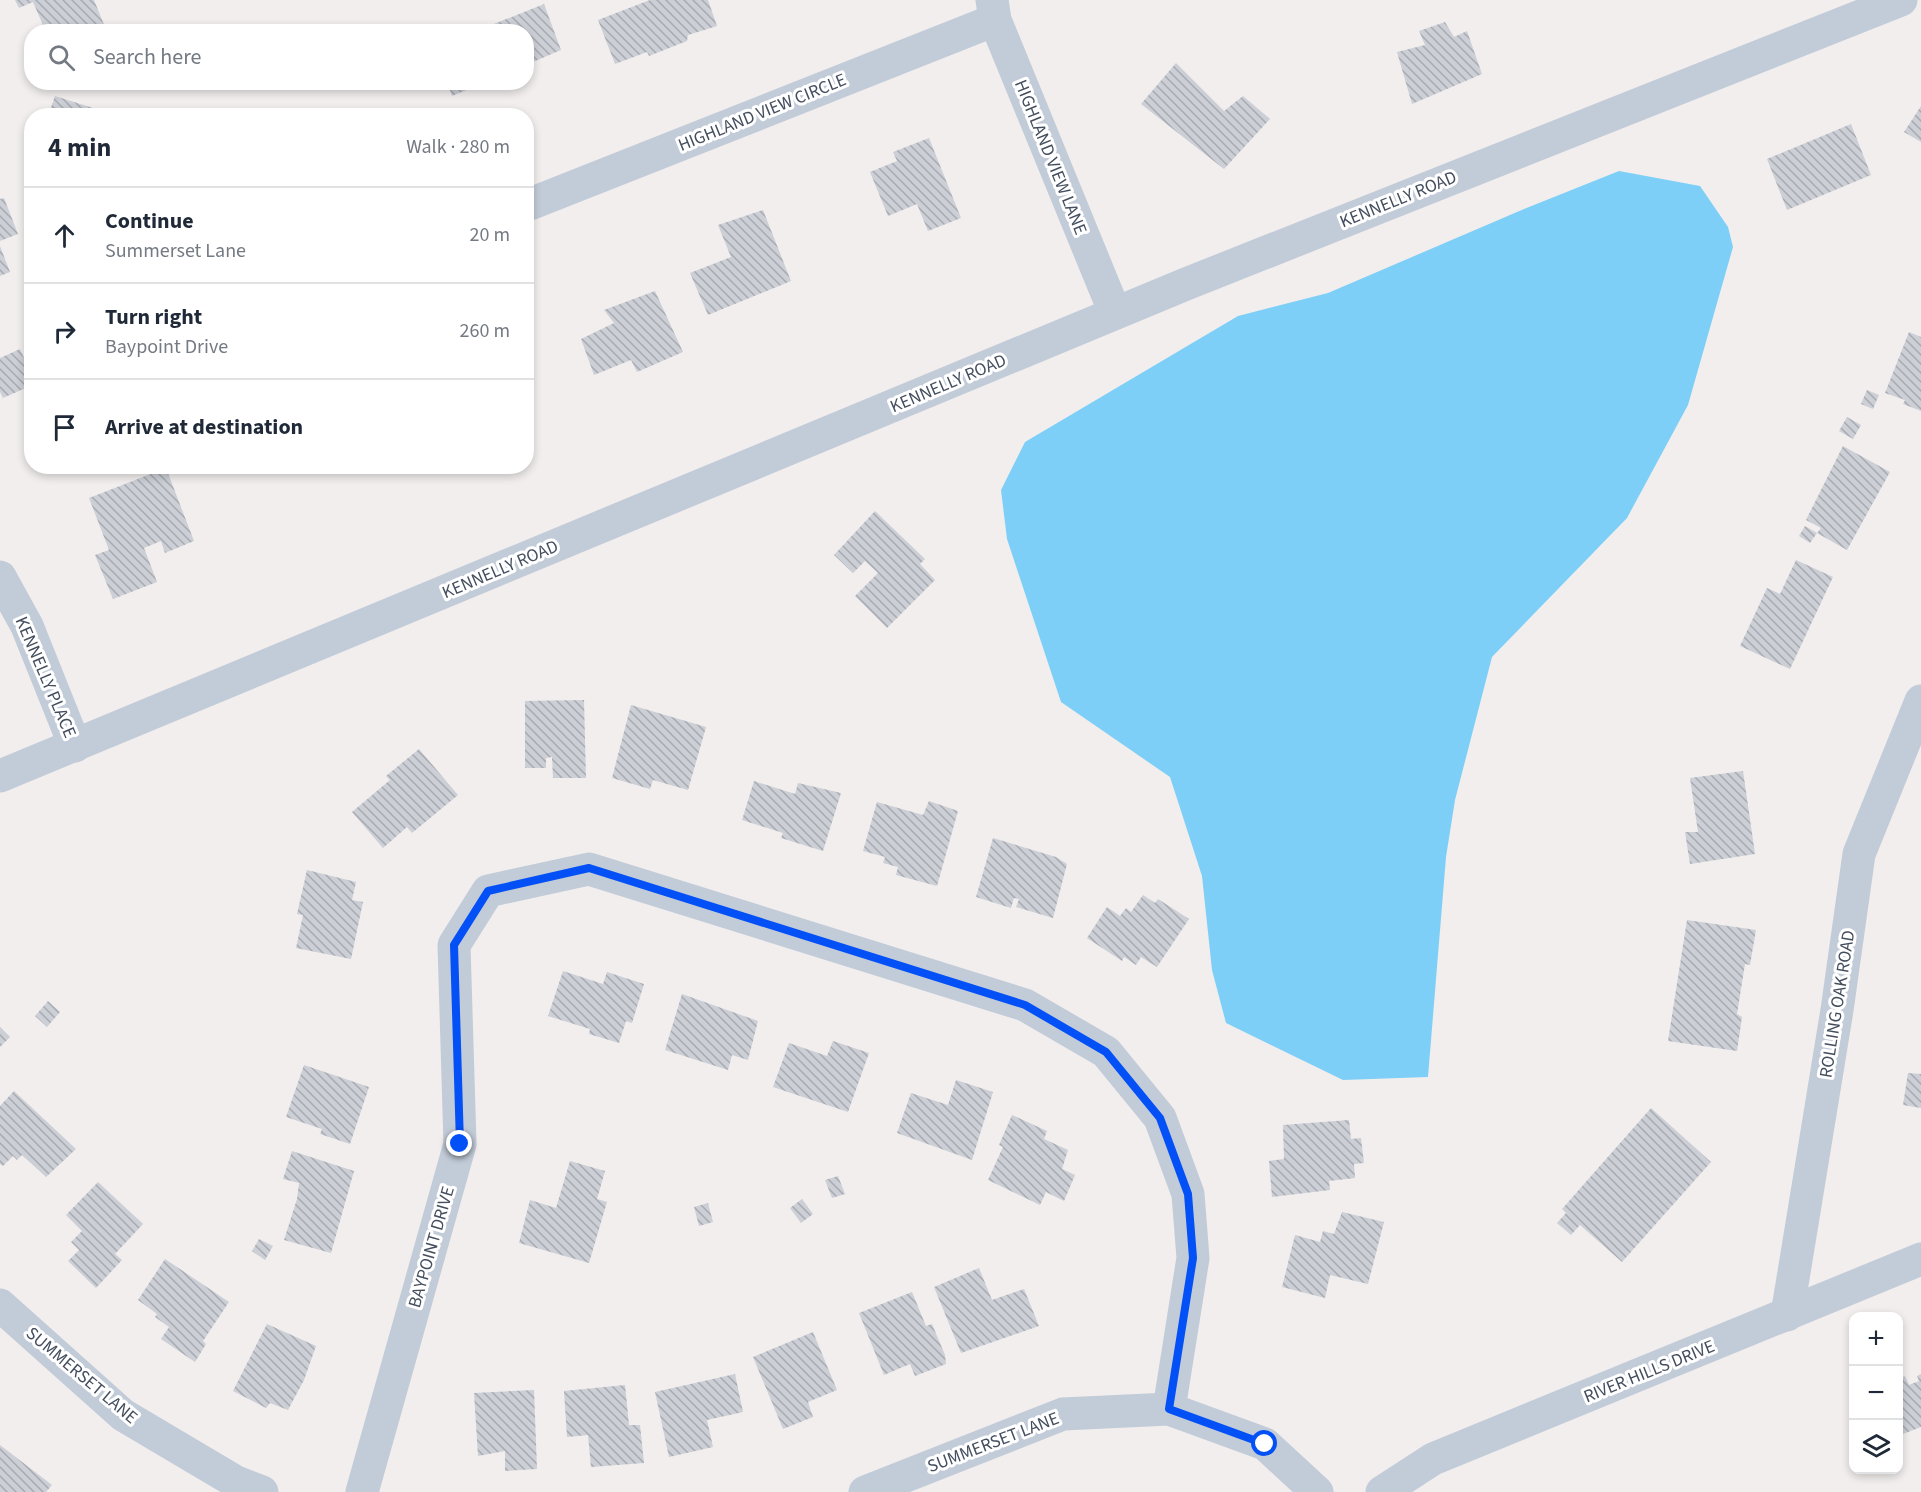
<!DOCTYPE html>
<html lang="en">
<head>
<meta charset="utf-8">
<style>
	:root { --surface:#fff; --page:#f6f6f7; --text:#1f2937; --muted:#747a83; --line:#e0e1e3 }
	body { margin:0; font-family:"Source Sans 3",sans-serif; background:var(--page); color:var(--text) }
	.controls { position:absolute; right:18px; bottom:18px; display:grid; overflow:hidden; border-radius:12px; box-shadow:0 3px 9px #0003 }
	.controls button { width:54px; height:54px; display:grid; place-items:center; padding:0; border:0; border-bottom:2px solid var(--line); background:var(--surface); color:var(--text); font:30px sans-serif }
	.stop { position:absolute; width:18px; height:18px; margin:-14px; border:4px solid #0350f6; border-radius:50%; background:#fff }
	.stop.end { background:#0350f6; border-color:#fff; box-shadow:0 2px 6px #0008 }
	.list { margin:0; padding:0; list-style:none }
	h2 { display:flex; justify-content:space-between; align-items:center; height:78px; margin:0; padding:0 24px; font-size:26px }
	h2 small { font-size:20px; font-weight:400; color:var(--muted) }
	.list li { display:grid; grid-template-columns:39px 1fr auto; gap:18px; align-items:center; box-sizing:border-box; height:96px; padding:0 24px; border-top:2px solid var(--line) }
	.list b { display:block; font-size:22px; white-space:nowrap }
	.list p { margin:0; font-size:20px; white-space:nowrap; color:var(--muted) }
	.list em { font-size:20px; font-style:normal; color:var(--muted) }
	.icon { flex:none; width:33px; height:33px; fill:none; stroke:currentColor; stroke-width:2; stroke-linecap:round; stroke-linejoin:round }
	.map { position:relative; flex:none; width:1921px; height:1492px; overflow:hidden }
	.search { position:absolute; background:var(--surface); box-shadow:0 3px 9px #0003; left:24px; top:24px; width:510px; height:66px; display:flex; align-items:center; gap:15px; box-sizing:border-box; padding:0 21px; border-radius:24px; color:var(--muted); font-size:22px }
	.panel { position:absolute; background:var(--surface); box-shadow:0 3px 9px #0003; left:24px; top:108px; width:510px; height:366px; border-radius:24px }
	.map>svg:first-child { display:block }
</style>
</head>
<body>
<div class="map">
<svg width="1921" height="1492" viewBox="0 0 1921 1492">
	<defs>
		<pattern id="building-back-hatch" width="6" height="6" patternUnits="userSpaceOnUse" patternTransform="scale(1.5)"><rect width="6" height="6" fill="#cccfd6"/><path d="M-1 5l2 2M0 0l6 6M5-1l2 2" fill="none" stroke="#a7aab1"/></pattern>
	</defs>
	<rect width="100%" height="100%" fill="#f1eeed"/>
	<!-- water -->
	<path fill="#7ecff7" d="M 1619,171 L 1700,186 L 1728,227 L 1733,247 L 1688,405 L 1627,518 L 1492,657 L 1455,800 L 1446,857 L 1428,1077 L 1343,1080 L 1226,1023 L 1212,970 L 1202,876 L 1170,777 L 1061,702 L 1007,539 L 1001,490 L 1025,442 L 1238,316 L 1328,293 L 1524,209 Z"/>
	<!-- building -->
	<path fill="url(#building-back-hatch)" d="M 15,0 L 94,0 L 107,32 L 46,32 L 33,2 L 19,8 Z
		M 650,0 L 708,0 L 717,26 L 688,35 L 687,41 L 649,56 L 647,52 L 615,64 L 598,20 Z
		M 544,4 L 561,50 L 526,65 L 526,32 L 474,32 Z
		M 1445,22 L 1454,37 L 1467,31 L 1482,74 L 1412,104 L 1397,52 L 1425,45 L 1419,31 Z
		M 1176,63 L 1224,111 L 1243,96 L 1270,119 L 1224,169 L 1141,104 Z
		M 447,82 L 484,82 L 484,83 L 452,96 Z
		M 55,96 L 115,115 L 115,116 L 48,116 Z
		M 1921,106 L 1921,142 L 1904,132 Z
		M 1851,124 L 1871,175 L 1787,210 L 1767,159 Z
		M 929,138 L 961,218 L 928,231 L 917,204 L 888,216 L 870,172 L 897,161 L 893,152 Z
		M 4,198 L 18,234 L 0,241 L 0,199 Z
		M 763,210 L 791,281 L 708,315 L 690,273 L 731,257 L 718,225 Z
		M 0,246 L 10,272 L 0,276 Z
		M 655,291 L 683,352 L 637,372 L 631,360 L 594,375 L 581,339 L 614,323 L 604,310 Z
		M 1909,332 L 1921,337 L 1921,411 L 1903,404 L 1905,400 L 1885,393 Z
		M 20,349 L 24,358 L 32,354 L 32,395 L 28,387 L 3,398 L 0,392 L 0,358 Z
		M 1867,390 L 1879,395 L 1873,409 L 1861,404 Z
		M 1847,417 L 1861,425 L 1853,439 L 1839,431 Z
		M 1843,446 L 1890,472 L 1847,550 L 1817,533 L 1821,528 L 1806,520 Z
		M 166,468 L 194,541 L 165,553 L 161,541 L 144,548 L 157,582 L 113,599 L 95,555 L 109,550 L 89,498 Z
		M 875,511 L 925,559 L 920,564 L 935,580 L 887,628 L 855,596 L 878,573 L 865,561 L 853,573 L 834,555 Z
		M 1805,526 L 1817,533 L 1810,543 L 1799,536 Z
		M 1796,560 L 1833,577 L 1790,669 L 1740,646 L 1767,588 L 1780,594 Z
		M 584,700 L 586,778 L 553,778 L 552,757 L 546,758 L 546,768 L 525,768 L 525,701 Z
		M 631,705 L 706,727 L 688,790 L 653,780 L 650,789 L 612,778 Z
		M 419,749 L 458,795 L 412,833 L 407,827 L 383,848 L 352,812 L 390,780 L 386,776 Z
		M 1743,771 L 1755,854 L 1690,864 L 1685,832 L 1698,832 L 1690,778 Z
		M 754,781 L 795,794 L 798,783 L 841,793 L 823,851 L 781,838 L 783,833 L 742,820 Z
		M 929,801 L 958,811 L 937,886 L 896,875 L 898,867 L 883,863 L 885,857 L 863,851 L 877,802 L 923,815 Z
		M 993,838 L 1056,857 L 1067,864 L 1053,918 L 1016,907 L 1019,899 L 1014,898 L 1011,908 L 976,897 Z
		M 307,870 L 356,882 L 352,900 L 363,902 L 351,959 L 296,948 L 303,915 L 297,914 Z
		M 1143,895 L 1155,903 L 1158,899 L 1189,919 L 1157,967 L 1141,957 L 1136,965 L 1124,957 L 1122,961 L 1087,938 L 1107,907 L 1120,916 L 1126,908 L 1131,912 Z
		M 1687,920 L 1756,930 L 1750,965 L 1745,964 L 1737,1014 L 1742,1017 L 1737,1051 L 1668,1041 Z
		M 563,971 L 603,984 L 607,972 L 644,984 L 632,1023 L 626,1021 L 619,1043 L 589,1034 L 590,1029 L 548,1016 Z
		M 682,994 L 758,1021 L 748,1060 L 732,1055 L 728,1070 L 665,1050 Z
		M 48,1001 L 60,1012 L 47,1027 L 35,1016 Z
		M 0,1027 L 10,1037 L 0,1047 Z
		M 833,1041 L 869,1053 L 848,1112 L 773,1087 L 789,1043 L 827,1056 Z
		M 304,1065 L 369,1087 L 350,1144 L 320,1134 L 322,1129 L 286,1117 Z
		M 1908,1073 L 1921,1074 L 1921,1108 L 1903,1105 Z
		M 956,1080 L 993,1092 L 972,1160 L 897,1133 L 911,1093 L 948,1105 Z
		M 14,1091 L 76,1149 L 46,1177 L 22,1155 L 17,1160 L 13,1156 L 3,1166 L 0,1164 L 0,1106 Z
		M 1651,1108 L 1711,1162 L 1622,1262 L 1580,1225 L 1571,1235 L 1557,1223 L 1566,1213 L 1562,1209 Z
		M 1012,1115 L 1047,1131 L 1044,1139 L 1068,1150 L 1062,1169 L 1075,1175 L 1064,1201 L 1046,1192 L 1040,1205 L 988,1180 L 1003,1147 L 999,1145 Z
		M 1349,1120 L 1351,1139 L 1361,1138 L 1364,1163 L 1354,1164 L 1355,1178 L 1329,1181 L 1330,1190 L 1272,1197 L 1269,1161 L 1284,1159 L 1283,1125 Z
		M 292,1151 L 354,1171 L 331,1253 L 284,1240 L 297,1199 L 299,1183 L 283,1179 Z
		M 570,1161 L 605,1171 L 597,1199 L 607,1202 L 589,1263 L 519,1243 L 530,1200 L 556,1208 Z
		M 838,1176 L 845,1194 L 832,1198 L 825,1180 Z
		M 98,1182 L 143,1224 L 115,1254 L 122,1260 L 96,1288 L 68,1261 L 79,1250 L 71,1242 L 82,1231 L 66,1215 Z
		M 802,1199 L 813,1214 L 801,1223 L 790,1208 Z
		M 708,1203 L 713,1222 L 699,1226 L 694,1207 Z
		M 1342,1212 L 1384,1222 L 1368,1284 L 1330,1275 L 1325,1298 L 1282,1287 L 1295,1235 L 1320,1242 L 1323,1231 L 1334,1234 Z
		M 259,1239 L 273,1246 L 265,1260 L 252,1251 Z
		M 165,1259 L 229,1302 L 203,1341 L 206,1344 L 195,1362 L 161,1339 L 169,1327 L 155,1317 L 157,1314 L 138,1300 Z
		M 979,1268 L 992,1300 L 1024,1289 L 1039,1326 L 961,1353 L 934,1287 Z
		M 912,1292 L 926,1326 L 932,1324 L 945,1355 L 946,1364 L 915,1376 L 910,1364 L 884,1375 L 859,1313 Z
		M 267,1324 L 316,1346 L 304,1380 L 288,1410 L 270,1403 L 266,1408 L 233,1391 Z
		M 813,1332 L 837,1390 L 808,1402 L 813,1417 L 783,1429 L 753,1357 Z
		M 735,1374 L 743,1412 L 707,1420 L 713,1447 L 669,1457 L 655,1392 Z
		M 1921,1374 L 1921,1427 L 1898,1436 L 1898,1378 L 1905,1376 L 1909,1385 L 1919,1381 L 1917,1376 Z
		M 625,1385 L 629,1425 L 640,1425 L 644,1463 L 591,1467 L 588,1435 L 567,1437 L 564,1391 Z
		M 534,1390 L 537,1469 L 505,1471 L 505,1451 L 478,1456 L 474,1393 Z
		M 0,1445 L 52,1485 L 46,1492 L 0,1492 Z"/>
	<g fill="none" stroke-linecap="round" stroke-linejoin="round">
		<!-- minor -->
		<path stroke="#c2cbd8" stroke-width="33" d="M 992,0 L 995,20 L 1115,313
			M 530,204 L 995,20
			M 0,577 L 27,626 L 75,746
			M 0,1305 L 123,1415 L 236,1482 L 262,1492
			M 1787,1315 L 1837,1010 L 1859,854 L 1921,701
			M 362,1492 L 460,1144 L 454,945 L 488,891 L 589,869 L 1025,1005 L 1106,1052 L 1160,1118 L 1188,1194 L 1193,1258 L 1169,1409
			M 865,1492 L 1063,1414 L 1169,1409 L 1265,1444 L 1317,1492"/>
		<!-- tertiary -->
		<path stroke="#c2cbd8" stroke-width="33" d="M 0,776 L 1186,284 L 1901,0
			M 1382,1492 L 1433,1459 L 1921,1259"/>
	</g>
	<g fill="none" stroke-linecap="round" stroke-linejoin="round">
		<!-- route -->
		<path stroke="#0350f6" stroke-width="8" d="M 460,1144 L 454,945 L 488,891 L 589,868 L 1025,1005 L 1106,1052 L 1160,1118 L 1188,1194 L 1193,1258 L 1169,1409 L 1265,1444"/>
	</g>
	<g text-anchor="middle" stroke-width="6" stroke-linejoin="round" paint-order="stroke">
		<!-- street labels -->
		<g font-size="18" fill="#444e5e" stroke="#fff">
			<text transform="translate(762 112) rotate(-22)" y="6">HIGHLAND VIEW CIRCLE</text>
			<text transform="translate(1051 157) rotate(68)" y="6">HIGHLAND VIEW LANE</text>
			<text transform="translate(1398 199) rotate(-22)" y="6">KENNELLY ROAD</text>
			<text transform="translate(948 383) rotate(-23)" y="6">KENNELLY ROAD</text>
			<text transform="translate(500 569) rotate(-23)" y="6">KENNELLY ROAD</text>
			<text transform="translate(46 677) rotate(67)" y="6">KENNELLY PLACE</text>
			<text transform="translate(1837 1004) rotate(-81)" y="6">ROLLING OAK ROAD</text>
			<text transform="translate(431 1247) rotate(-74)" y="6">BAYPOINT DRIVE</text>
			<text transform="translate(1649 1371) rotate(-22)" y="6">RIVER HILLS DRIVE</text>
			<text transform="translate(82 1375) rotate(40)" y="6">SUMMERSET LANE</text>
			<text transform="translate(993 1442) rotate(-21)" y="6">SUMMERSET LANE</text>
		</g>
	</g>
</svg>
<div class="controls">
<button>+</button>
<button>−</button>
<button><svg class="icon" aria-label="layers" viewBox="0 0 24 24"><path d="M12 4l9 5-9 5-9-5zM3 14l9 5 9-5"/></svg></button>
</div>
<div class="stop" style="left:1265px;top:1444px"></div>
<div class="stop end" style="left:460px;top:1144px"></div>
<div class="search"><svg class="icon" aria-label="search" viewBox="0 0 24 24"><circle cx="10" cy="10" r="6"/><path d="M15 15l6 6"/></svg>Search here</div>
<section class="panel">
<h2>4 min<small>Walk · 280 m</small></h2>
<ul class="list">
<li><svg class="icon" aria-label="ahead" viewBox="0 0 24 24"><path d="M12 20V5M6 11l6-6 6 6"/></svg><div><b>Continue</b><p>Summerset Lane</p></div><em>20 m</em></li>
<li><svg class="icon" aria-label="right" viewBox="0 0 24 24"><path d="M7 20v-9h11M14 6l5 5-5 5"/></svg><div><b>Turn right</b><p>Baypoint Drive</p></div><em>260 m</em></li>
<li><svg class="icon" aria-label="arrive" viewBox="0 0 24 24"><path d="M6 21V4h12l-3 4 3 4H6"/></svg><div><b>Arrive at destination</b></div></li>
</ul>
</section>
</div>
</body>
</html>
